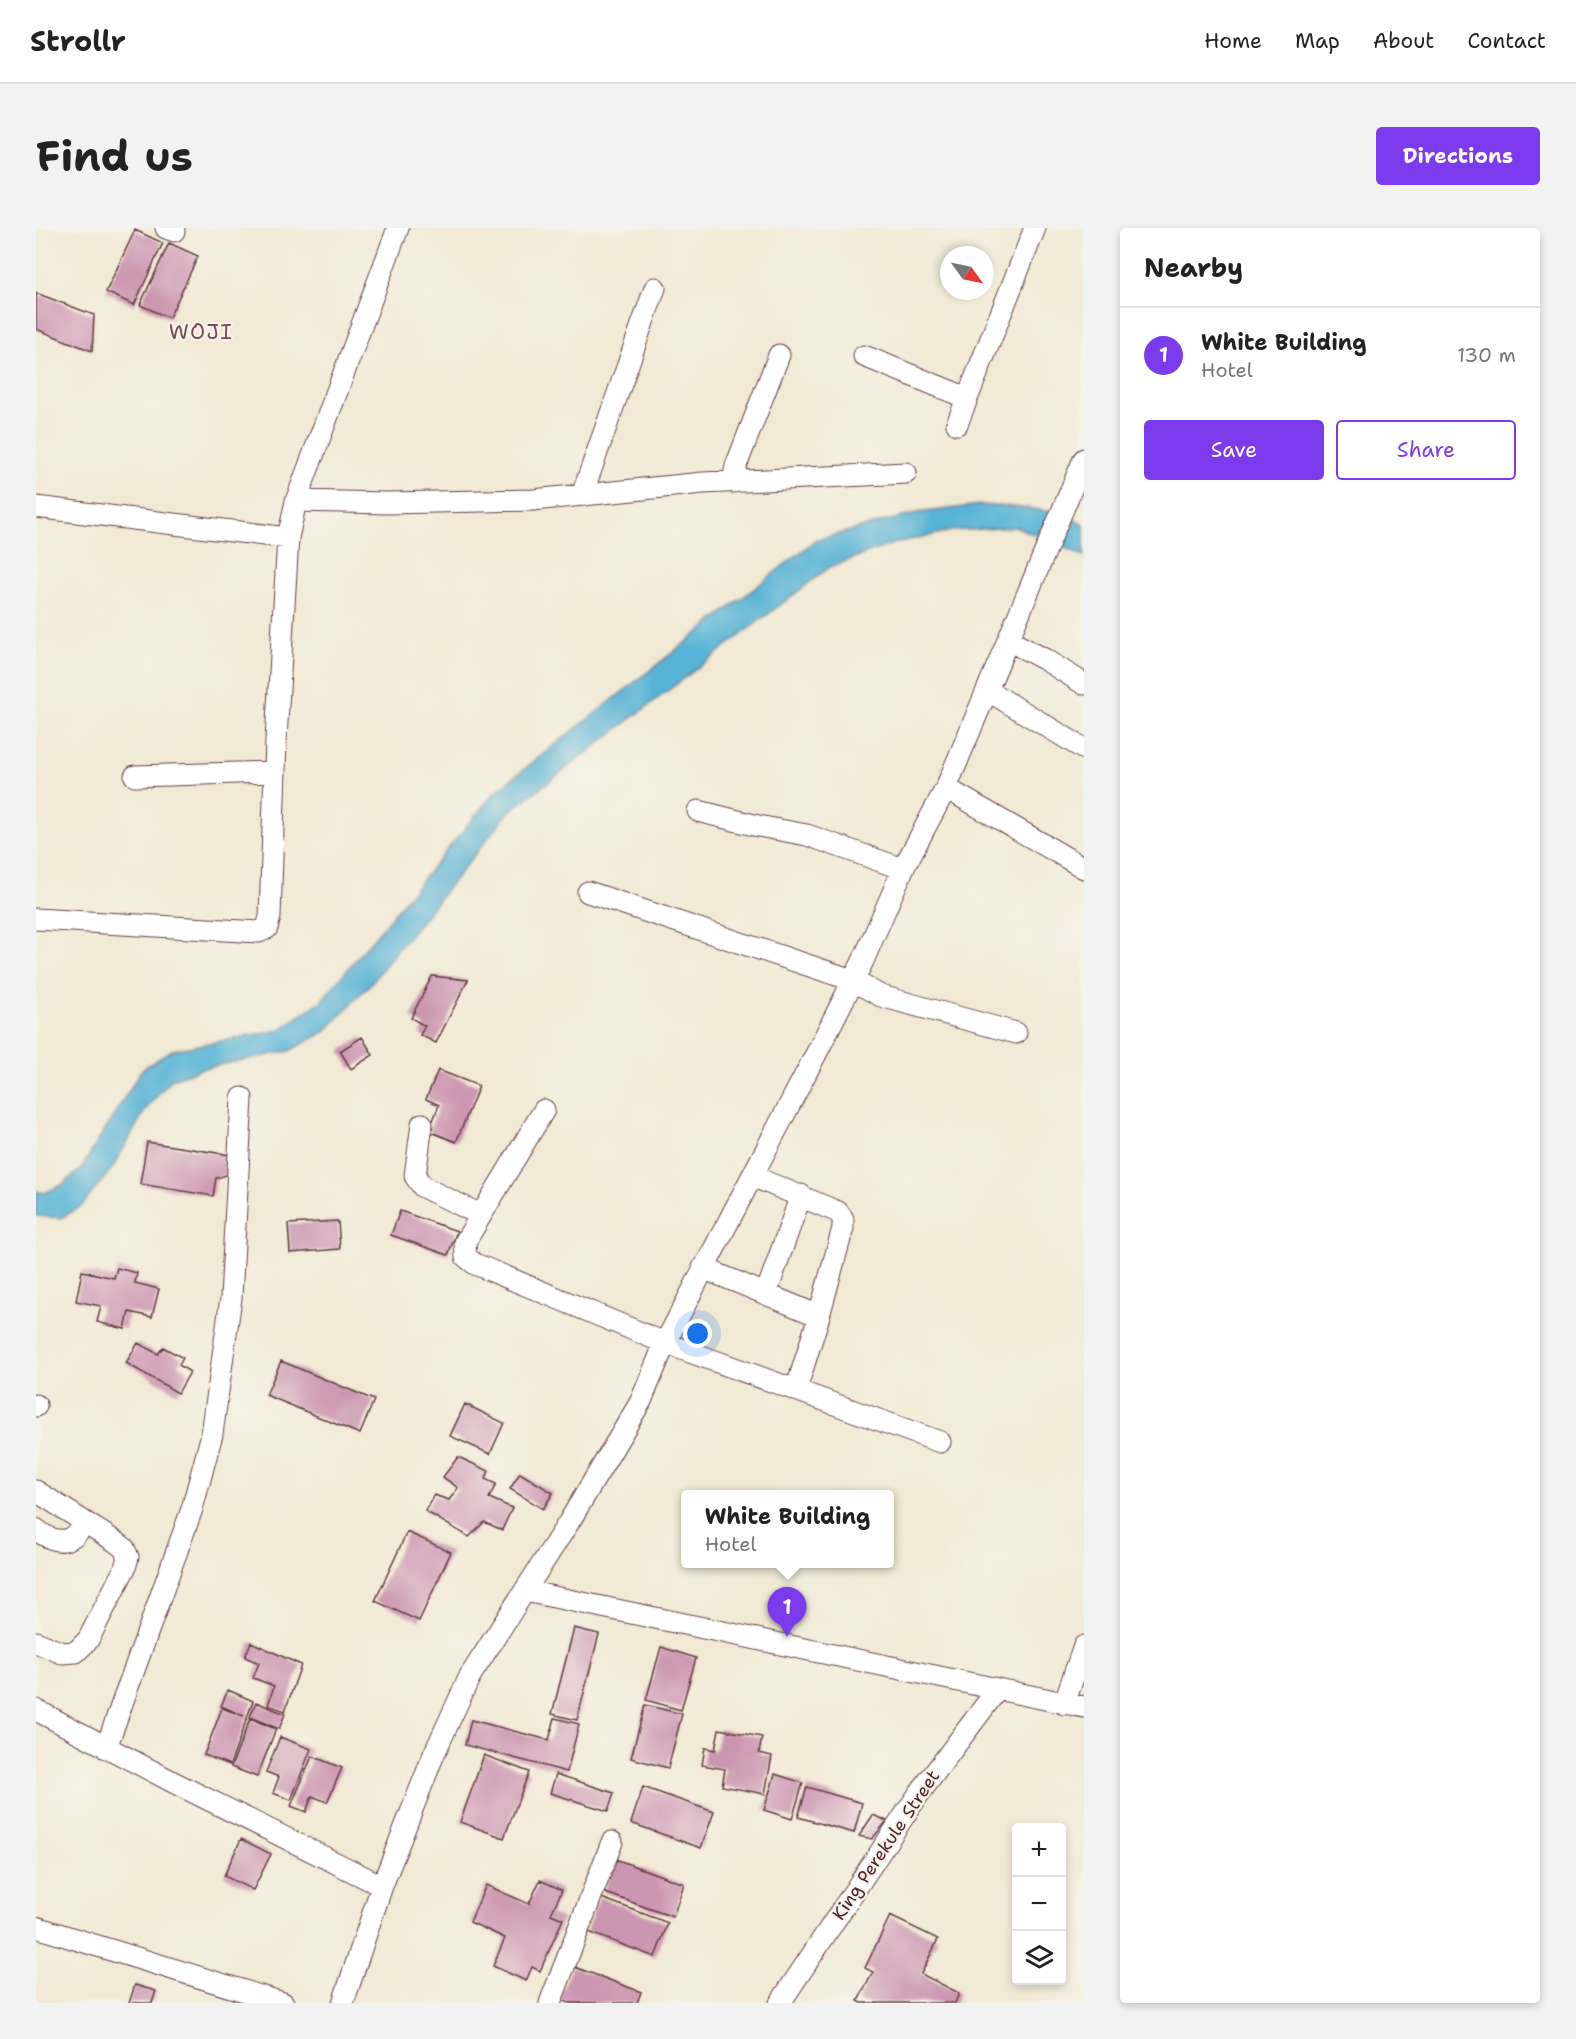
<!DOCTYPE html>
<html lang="en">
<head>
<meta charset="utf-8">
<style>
	:root { --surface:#fff; --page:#f2f2f2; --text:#222; --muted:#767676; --line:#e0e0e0; --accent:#7c3aed }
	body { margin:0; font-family:"Shantell Sans",sans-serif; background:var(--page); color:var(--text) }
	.controls { position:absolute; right:18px; bottom:18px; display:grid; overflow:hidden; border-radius:6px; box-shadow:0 3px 9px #0003 }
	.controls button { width:54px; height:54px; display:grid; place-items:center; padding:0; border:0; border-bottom:2px solid var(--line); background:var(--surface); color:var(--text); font:30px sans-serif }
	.compass { position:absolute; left:904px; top:18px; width:54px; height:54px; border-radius:50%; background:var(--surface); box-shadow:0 3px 9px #0003; rotate:123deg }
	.you { position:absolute; left:662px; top:1106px; width:21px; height:21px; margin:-15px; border:4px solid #fff; border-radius:50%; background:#1a73e8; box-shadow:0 0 0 9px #1a73e833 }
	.badge { display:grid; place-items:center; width:39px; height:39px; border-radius:50%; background:var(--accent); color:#fff; font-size:20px; font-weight:700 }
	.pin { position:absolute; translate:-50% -50px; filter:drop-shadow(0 2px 3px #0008) }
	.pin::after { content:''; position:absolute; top:32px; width:21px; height:18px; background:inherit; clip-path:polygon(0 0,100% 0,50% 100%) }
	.popup { position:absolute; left:645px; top:1262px; width:213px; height:78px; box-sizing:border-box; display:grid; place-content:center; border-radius:6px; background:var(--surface); filter:drop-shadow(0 2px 4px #0005); font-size:20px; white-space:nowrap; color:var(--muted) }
	.popup b { font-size:22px; color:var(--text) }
	.popup::after { content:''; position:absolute; left:50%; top:100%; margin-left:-12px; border:12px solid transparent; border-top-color:var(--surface) }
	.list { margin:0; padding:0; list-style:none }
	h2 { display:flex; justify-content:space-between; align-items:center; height:78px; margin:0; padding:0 24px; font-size:26px }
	h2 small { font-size:20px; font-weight:400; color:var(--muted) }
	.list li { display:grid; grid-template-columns:39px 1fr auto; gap:18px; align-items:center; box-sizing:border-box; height:96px; padding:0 24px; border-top:2px solid var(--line) }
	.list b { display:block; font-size:22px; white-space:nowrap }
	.list p { margin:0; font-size:20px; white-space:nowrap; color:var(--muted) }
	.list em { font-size:20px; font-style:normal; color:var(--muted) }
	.actions { display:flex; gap:12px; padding:18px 24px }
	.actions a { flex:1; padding:14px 0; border:2px solid var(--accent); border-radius:6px; text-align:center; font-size:21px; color:var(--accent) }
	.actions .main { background:var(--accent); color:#fff }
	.icon { flex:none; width:33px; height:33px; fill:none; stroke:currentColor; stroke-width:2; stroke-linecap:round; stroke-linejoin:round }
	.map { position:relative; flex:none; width:1048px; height:1775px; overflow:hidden; border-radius:6px }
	header { display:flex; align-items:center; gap:36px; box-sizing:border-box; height:84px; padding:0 30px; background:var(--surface); border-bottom:2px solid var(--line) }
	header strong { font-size:28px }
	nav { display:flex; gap:33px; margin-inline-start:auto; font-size:21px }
	.intro { display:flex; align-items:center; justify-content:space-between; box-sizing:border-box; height:144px; padding:0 36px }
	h1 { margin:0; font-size:42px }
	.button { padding:15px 27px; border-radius:6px; background:var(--accent); color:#fff; font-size:21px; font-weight:700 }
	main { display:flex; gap:36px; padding:0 36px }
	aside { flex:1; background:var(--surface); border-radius:6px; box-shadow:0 3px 9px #0003 }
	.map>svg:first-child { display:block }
</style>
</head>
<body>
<header>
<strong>Strollr</strong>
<nav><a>Home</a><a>Map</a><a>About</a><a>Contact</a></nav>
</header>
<div class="intro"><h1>Find us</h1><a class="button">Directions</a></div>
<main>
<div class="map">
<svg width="1048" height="1775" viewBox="0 0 1048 1775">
	<rect width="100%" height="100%" fill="#f7f3e8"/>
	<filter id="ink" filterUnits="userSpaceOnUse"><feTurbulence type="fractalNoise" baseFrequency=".0167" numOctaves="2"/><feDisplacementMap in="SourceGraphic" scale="12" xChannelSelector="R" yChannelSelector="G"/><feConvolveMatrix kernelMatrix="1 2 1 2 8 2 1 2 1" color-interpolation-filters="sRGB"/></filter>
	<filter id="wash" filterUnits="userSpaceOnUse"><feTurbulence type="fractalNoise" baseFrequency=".008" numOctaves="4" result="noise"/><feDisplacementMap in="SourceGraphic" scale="24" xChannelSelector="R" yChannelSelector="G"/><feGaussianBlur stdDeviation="1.35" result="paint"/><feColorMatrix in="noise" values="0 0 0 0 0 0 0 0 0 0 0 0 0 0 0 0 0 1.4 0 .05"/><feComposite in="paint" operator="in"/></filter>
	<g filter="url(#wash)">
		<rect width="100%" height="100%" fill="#f1e9d3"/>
		<!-- water -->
		<path fill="#58b4d6" stroke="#516a80" stroke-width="1.5" d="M 944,277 C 979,279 1017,279 1048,296 L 1048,328 L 981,299 L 915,303 L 859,315 L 794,339 L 473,584 L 334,756 L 289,804 L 253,823 L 168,840 L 136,851 L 110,881 L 78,938 L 45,979 L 25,990 L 0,988 L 0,963 L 8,965 L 26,957 L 45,941 L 106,841 L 136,822 L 244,802 L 285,773 L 459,564 L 780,312 L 881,285 Z"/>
		<g id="blocks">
			<!-- building -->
			<path fill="#cb96b1" d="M 99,2 L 127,15 L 98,77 L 70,64 Z
				M 133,15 L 162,28 L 133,90 L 104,77 Z
				M 0,65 L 58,87 L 56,123 L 0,101 Z
				M 396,748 L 432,752 L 400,815 L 384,807 L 389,798 L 375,790 Z
				M 326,809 L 337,827 L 315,841 L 304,823 Z
				M 402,842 L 443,858 L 420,914 L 393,903 L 403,877 L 390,871 Z
				M 111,914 L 194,927 L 191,947 L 180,950 L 177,968 L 104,956 Z
				M 364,983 L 421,1003 L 412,1027 L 355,1007 Z
				M 302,993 L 304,1021 L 254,1025 L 252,996 Z
				M 81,1040 L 101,1045 L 99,1055 L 123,1061 L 116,1089 L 93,1084 L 89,1101 L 61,1094 L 65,1078 L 40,1073 L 46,1043 L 78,1050 Z
				M 102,1115 L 122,1126 L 127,1119 L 147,1130 L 143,1137 L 154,1144 L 142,1165 L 90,1135 Z
				M 245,1133 L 338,1172 L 324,1206 L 230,1167 Z
				M 429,1176 L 468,1195 L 454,1226 L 414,1208 Z
				M 422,1229 L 453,1243 L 449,1251 L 460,1256 L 453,1270 L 476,1280 L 466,1302 L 448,1294 L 433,1309 L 389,1283 L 398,1267 L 413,1272 L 422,1260 L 407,1249 Z
				M 484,1245 L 517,1265 L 507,1281 L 474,1261 Z
				M 371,1304 L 415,1324 L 383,1393 L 339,1373 Z
				M 538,1400 L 563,1406 L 541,1492 L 516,1486 Z
				M 215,1414 L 265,1437 L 249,1483 L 232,1477 L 238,1458 L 217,1450 L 223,1435 L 209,1429 Z
				M 625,1419 L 660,1430 L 645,1482 L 610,1472 Z
				M 192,1462 L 217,1473 L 194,1537 L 168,1527 L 186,1480 L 208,1488 L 185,1478 Z
				M 220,1474 L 249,1486 L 243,1501 L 214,1489 Z
				M 609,1477 L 646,1486 L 632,1540 L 595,1530 Z
				M 519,1490 L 543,1496 L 531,1544 L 429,1517 L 435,1492 L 513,1512 Z
				M 214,1491 L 240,1501 L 221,1549 L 195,1539 Z
				M 683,1501 L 726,1509 L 723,1525 L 736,1528 L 729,1566 L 686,1558 L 689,1541 L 666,1537 L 669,1520 L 679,1522 Z
				M 244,1509 L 275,1521 L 255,1572 L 237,1565 L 243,1549 L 230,1544 Z
				M 448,1527 L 493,1544 L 468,1610 L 424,1594 Z
				M 276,1528 L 306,1540 L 291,1574 L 276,1568 L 270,1584 L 255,1578 Z
				M 520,1546 L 578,1565 L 572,1583 L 514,1565 Z
				M 739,1546 L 767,1555 L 756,1591 L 728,1582 Z
				M 607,1559 L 678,1584 L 665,1620 L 595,1595 Z
				M 771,1559 L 826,1575 L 818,1605 L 762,1589 Z
				M 837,1587 L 851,1593 L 836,1611 L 823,1608 Z
				M 205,1611 L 235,1626 L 217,1662 L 188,1648 Z
				M 579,1631 L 648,1656 L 637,1689 L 567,1664 Z
				M 504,1652 L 526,1662 L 515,1686 L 527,1691 L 504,1743 L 496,1739 L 490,1753 L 457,1738 L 469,1710 L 434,1694 L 450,1657 L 493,1676 Z
				M 563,1669 L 632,1695 L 619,1729 L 550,1703 Z
				M 854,1688 L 902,1711 L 885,1746 L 923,1765 L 919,1775 L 826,1775 L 822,1773 L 837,1744 L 829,1740 Z
				M 536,1738 L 605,1764 L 601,1775 L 533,1775 L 523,1771 Z
				M 99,1757 L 120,1763 L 116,1775 L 93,1775 Z"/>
		</g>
	</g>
	<g filter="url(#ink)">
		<use href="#blocks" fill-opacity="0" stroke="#633d44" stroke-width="1.5"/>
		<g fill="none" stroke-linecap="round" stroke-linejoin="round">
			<!-- minor casing -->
			<g stroke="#633d44" stroke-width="23">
				<path id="minor" d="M 130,0 L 138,3
					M 828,128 L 931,170
					M 921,196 L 999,0
					M 697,254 L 700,238 L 743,127
					M 546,267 L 619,60
					M 260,273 L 352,275 L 497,272 L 667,255 L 870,245
					M 0,279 L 252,310
					M 972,412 L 1008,431 L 1048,456
					M 951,462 L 1048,521
					M 99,548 L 239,544
					M 910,560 L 1048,640
					M 662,583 L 722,598 L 771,607 L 867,641
					M 552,664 L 816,752 L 845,768 L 980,805
					M 0,691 L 223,704 L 231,700 L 234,689 L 240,512 L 252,310 L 260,273 L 362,0
					M 508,882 L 429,1014 L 430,1029 L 439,1036 L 629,1115 L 904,1214
					M 386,896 L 379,948 L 387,959 L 445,987
					M 716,948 L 802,984 L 807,991 L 807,1000 L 783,1088 L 760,1162
					M 667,1040 L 783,1088
					M 730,1066 L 765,967
					M 0,1178 L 0,1177
					M 0,1263 L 80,1314 L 88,1320 L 92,1329 L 89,1340 L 52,1412 L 40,1424 L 26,1425 L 0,1414
					M 0,1301 C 9,1309 24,1317 36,1309 C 41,1306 46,1299 50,1295
					M 489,1363 L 1048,1479
					M 1028,1476 L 1048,1418
					M 0,1482 L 139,1555 L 346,1658
					M 70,1520 L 156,1281 L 176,1206 L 195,1070 L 206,870
					M 0,1699 L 247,1775
					M 307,1775 L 346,1658 L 398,1526 L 434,1448 L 533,1294 L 605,1173 L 629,1115 L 780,826 L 827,733 L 867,641 L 910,560 L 1048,231
					M 514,1775 L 576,1614
					M 744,1775 L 882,1567 L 961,1462"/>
			</g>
			<!-- minor -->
			<use href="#minor" stroke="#fff" stroke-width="21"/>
		</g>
	</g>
	<g text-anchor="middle" stroke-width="4.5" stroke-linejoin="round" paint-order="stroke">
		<!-- street labels -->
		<g font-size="18" fill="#4a1f2b" stroke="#f7f3e8">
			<text transform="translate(850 1617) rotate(-56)" y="6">King Perekule Street</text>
		</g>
		<!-- quarter labels -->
		<g font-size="21" letter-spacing="1.5" fill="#77495a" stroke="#f7f3e8">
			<text x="165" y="111">WOJI</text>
		</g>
	</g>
</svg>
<div class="controls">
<button>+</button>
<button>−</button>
<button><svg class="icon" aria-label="layers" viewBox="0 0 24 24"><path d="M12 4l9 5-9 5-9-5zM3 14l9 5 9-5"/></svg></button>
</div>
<svg class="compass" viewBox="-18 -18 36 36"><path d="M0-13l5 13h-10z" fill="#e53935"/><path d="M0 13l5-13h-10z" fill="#767676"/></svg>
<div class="you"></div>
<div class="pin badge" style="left:751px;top:1409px">1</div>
<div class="popup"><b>White Building</b>Hotel</div>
</div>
<aside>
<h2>Nearby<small></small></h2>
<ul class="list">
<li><span class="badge">1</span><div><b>White Building</b><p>Hotel</p></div><em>130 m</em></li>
</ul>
<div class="actions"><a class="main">Save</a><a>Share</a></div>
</aside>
</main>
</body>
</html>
